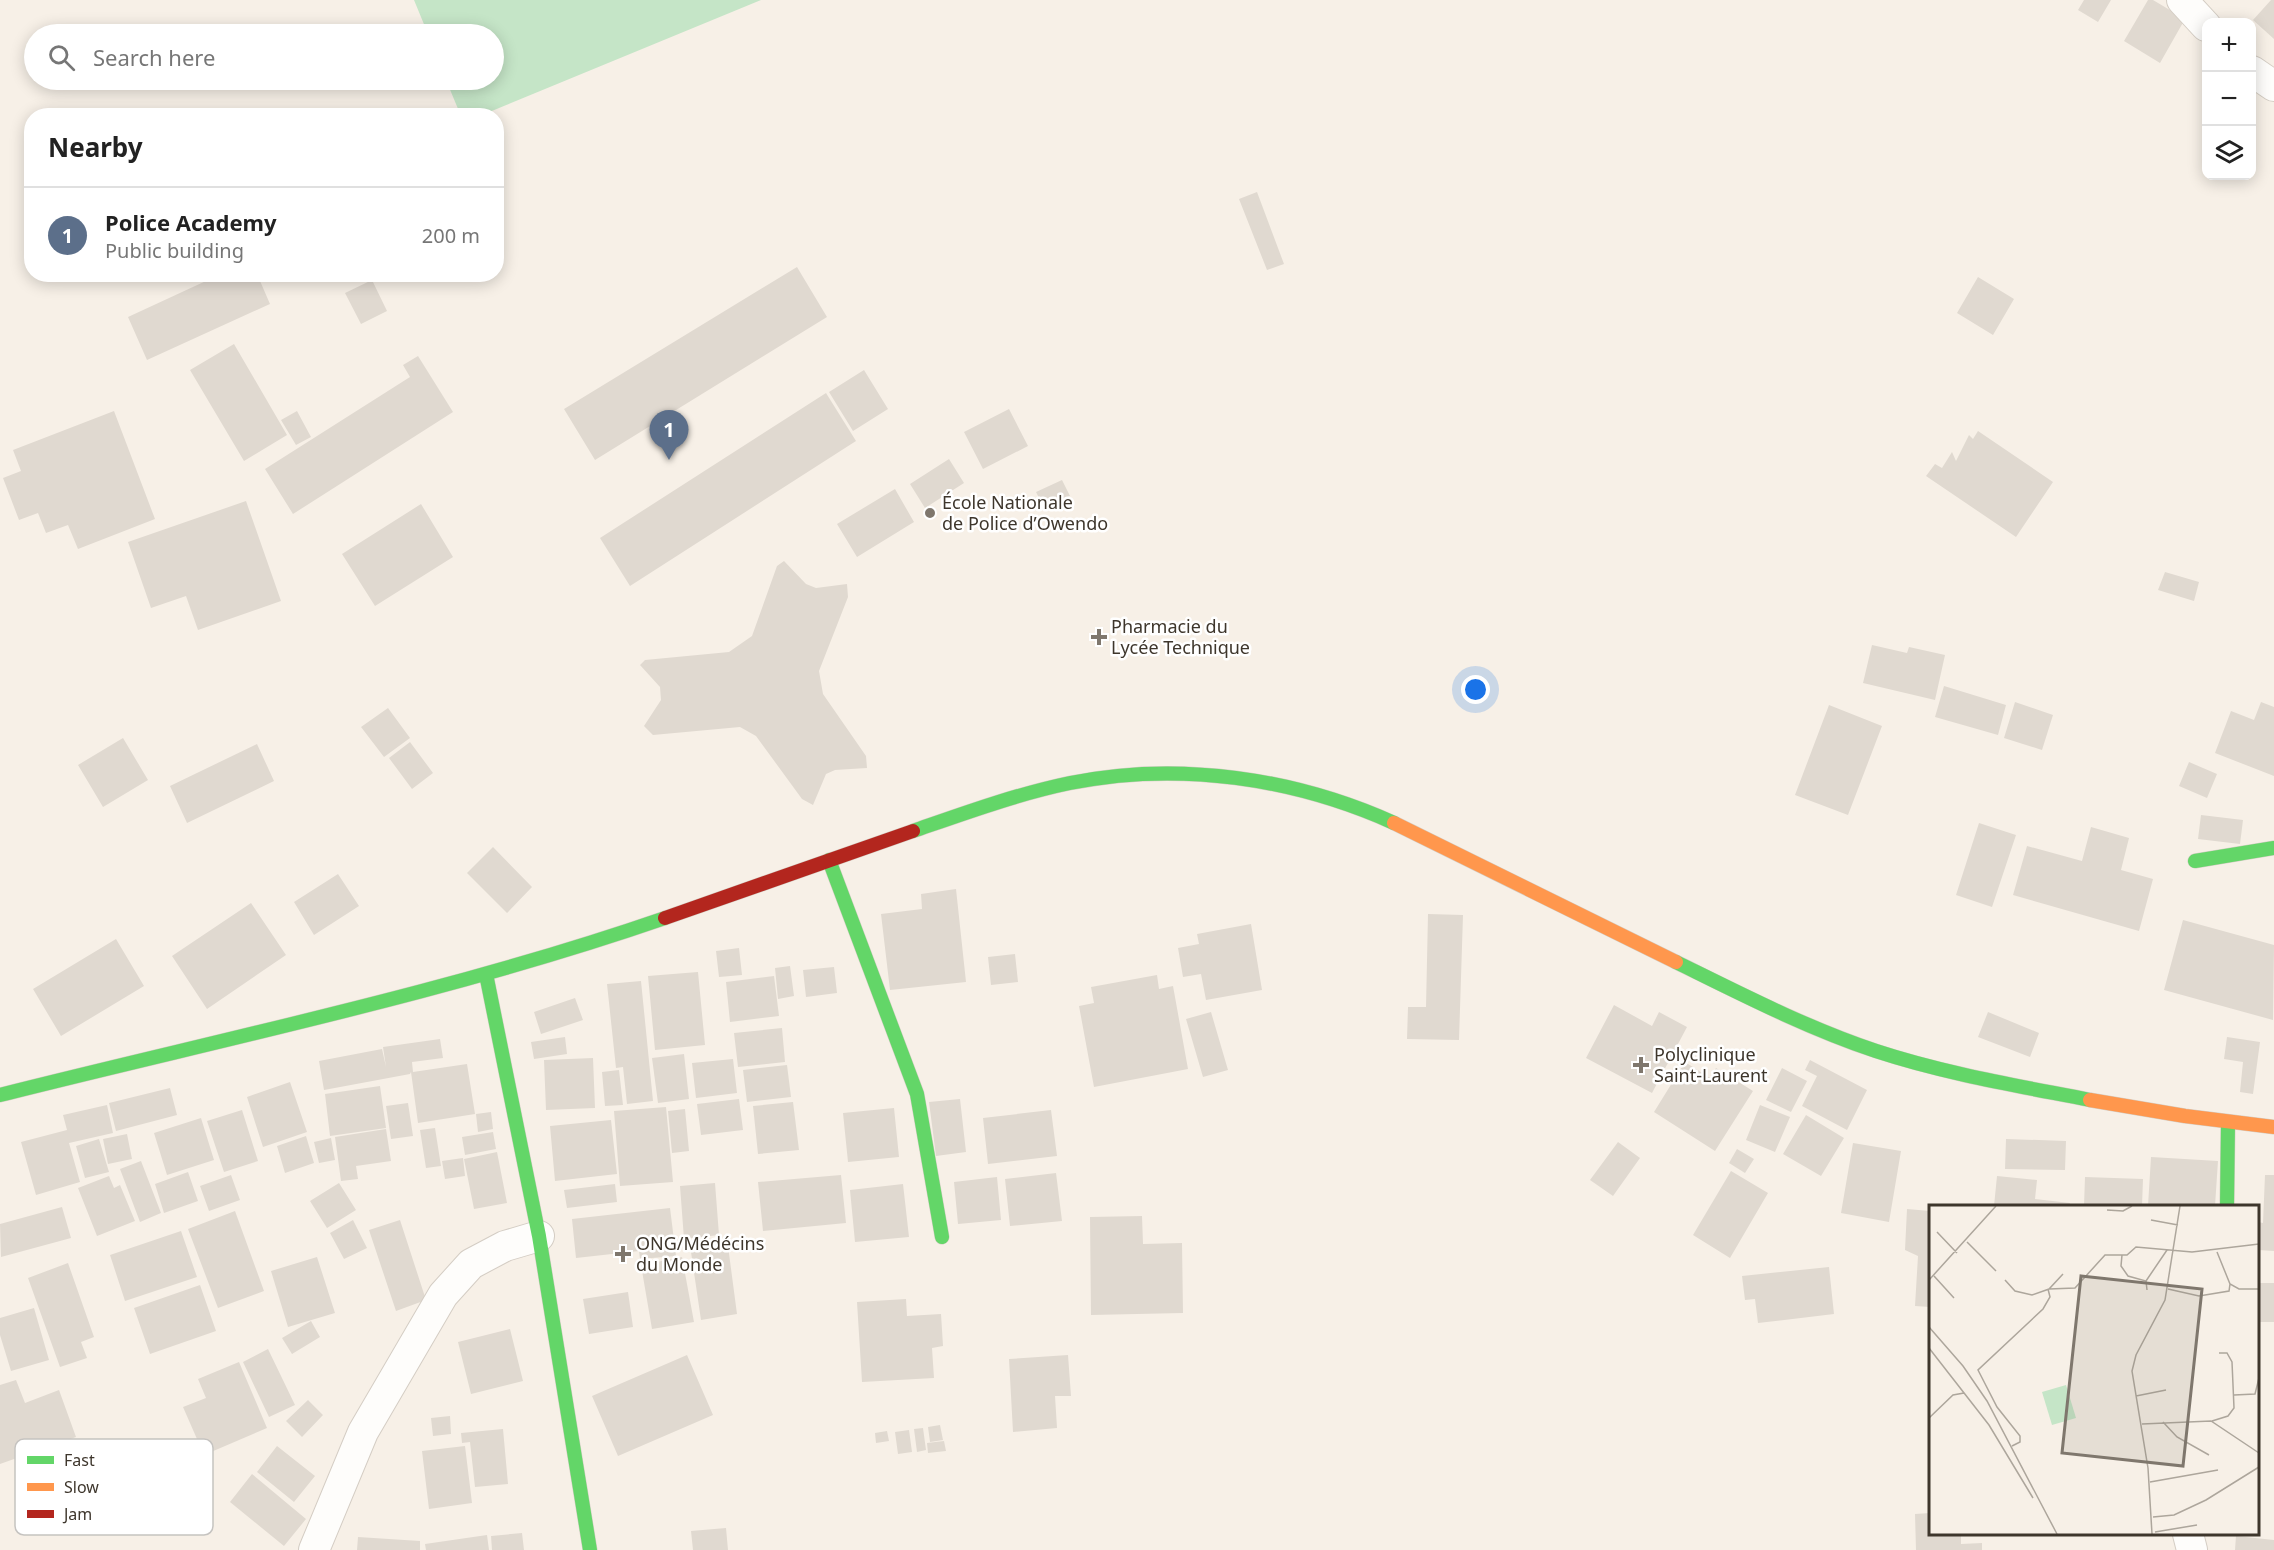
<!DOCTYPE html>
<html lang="en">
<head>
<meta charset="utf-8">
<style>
	:root { --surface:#fff; --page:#f2f2f2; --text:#222; --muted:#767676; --line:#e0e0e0; --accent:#2563eb }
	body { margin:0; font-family:"Noto Sans",sans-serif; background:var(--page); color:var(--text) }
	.controls { position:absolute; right:18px; top:18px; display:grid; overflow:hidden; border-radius:12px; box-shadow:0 3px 15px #0003 }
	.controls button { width:54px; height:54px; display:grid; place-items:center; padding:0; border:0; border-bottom:2px solid var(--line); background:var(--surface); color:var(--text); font:30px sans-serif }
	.you { position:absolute; left:1476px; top:690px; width:21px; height:21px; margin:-15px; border:4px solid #fff; border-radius:50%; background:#1a73e8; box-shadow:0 0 0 9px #1a73e833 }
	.badge { display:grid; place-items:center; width:39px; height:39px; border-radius:50%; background:var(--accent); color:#fff; font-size:20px; font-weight:700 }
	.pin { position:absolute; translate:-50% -50px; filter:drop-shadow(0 2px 3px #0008) }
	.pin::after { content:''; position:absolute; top:32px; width:21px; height:18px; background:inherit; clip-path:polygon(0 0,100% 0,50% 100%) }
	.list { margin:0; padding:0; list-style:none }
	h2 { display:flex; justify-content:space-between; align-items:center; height:78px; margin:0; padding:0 24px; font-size:26px }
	h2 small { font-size:20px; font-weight:400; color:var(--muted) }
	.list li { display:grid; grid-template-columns:39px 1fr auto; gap:18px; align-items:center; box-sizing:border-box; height:96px; padding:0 24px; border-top:2px solid var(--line) }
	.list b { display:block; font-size:22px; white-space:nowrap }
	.list p { margin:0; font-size:20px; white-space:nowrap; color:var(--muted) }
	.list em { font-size:20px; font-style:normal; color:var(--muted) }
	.icon { flex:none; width:33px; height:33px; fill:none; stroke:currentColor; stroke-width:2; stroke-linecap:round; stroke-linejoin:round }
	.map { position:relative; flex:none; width:2274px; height:1550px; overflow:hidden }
	.search { position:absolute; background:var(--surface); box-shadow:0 3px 15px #0003; left:24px; top:24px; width:480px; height:66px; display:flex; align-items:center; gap:15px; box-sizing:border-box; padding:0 21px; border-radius:33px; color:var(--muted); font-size:22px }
	.panel { position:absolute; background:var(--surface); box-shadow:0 3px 15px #0003; left:24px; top:108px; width:480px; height:174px; border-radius:24px }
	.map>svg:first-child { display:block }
</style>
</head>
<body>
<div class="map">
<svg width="2274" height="1550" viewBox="0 0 2274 1550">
	<rect width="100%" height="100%" fill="#f7f0e7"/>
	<!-- green -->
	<path fill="#c5e5c7" d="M 414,0 L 761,0 L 482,115 L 461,116 L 446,80 L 494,80 L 494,34 L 428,34 Z"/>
	<!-- building -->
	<path fill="#e0d9d0" d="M 2084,0 L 2111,0 L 2098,22 L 2078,10 Z
		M 2148,0 L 2153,0 L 2185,19 L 2160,63 L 2124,41 Z
		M 2271,0 L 2274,0 L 2274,39 L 2253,20 Z
		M 1257,192 L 1284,264 L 1267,270 L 1239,199 Z
		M 797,267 L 827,317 L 595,460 L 564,409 Z
		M 221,274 L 257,274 L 270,304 L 147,360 L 128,317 Z
		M 1978,277 L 2014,299 L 1993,335 L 1957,313 Z
		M 372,280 L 387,311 L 361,324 L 345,293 Z
		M 234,344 L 287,435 L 244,461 L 190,370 Z
		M 418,356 L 453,412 L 293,514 L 265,469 L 410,377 L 403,365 Z
		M 864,370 L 888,409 L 853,431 L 829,392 Z
		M 826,393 L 856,441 L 630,586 L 600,538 Z
		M 1009,409 L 1028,446 L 983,469 L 964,432 Z
		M 114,411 L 155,519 L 78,549 L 68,525 L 46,533 L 38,513 L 19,520 L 3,478 L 21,471 L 13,450 Z
		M 297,411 L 311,437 L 296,445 L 281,420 Z
		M 1978,431 L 2053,482 L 2016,537 L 1926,476 L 1935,464 L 1942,468 L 1952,452 L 1956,461 L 1969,435 L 1973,439 Z
		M 949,459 L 964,483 L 925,508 L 910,484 Z
		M 1062,480 L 1070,496 L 1044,508 L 1036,492 Z
		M 895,489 L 914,522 L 857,557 L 837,524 Z
		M 246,501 L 281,601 L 198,630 L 186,596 L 151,608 L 128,542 Z
		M 421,504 L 453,557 L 375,606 L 342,554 Z
		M 784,561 L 806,584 L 816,588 L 847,584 L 848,597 L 819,671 L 823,694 L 866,756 L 867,768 L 835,770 L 826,774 L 813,805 L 802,799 L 756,736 L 740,727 L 653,735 L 644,726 L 661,700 L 660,687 L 640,665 L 645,660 L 729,652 L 752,636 L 777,566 Z
		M 2165,572 L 2199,582 L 2194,601 L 2158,590 Z
		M 1872,645 L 1907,653 L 1909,647 L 1945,655 L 1935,700 L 1863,683 Z
		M 1944,686 L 2006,705 L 1998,735 L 1935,717 Z
		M 2015,702 L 2053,715 L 2042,750 L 2004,738 Z
		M 2261,702 L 2274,707 L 2274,776 L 2215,753 L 2231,711 L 2254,720 Z
		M 1829,705 L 1882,726 L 1848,815 L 1795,795 Z
		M 388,708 L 410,738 L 384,757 L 361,727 Z
		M 123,738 L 148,780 L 103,807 L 78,765 Z
		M 410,742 L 433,773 L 412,789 L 389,758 Z
		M 257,744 L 274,781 L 187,823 L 170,786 Z
		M 2189,762 L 2217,774 L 2207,798 L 2179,786 Z
		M 2201,815 L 2243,820 L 2240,844 L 2198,839 Z
		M 1979,823 L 2016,835 L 1992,907 L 1956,895 Z
		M 2091,827 L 2129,838 L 2121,870 L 2153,879 L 2139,931 L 2013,895 L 2027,846 L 2082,861 Z
		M 493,847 L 532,887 L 507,913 L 467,873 Z
		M 338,874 L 359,906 L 314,935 L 294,902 Z
		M 956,889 L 966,982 L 890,990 L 881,914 L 922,909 L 921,894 Z
		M 251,903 L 286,955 L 207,1009 L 172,956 Z
		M 1428,914 L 1463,915 L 1459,1040 L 1407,1039 L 1408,1007 L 1426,1007 Z
		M 2183,920 L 2274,945 L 2273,1020 L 2164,990 Z
		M 1251,924 L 1262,990 L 1206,1000 L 1201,974 L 1183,977 L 1178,948 L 1199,944 L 1197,934 Z
		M 116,939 L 144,986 L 61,1036 L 33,989 Z
		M 739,948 L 742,975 L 719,977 L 716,951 Z
		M 1015,954 L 1018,982 L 991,985 L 988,957 Z
		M 790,966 L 794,996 L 778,999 L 775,968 Z
		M 834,967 L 837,993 L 806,997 L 803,970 Z
		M 698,972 L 705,1045 L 655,1050 L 648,976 Z
		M 1157,975 L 1159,989 L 1173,986 L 1188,1069 L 1094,1087 L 1079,1006 L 1094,1003 L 1091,987 Z
		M 774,976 L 779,1016 L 730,1022 L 726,982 Z
		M 641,981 L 653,1101 L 627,1104 L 623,1067 L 616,1068 L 607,984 Z
		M 575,998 L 583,1020 L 541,1034 L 534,1012 Z
		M 1614,1005 L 1652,1026 L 1659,1012 L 1687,1027 L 1652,1093 L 1586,1058 Z
		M 1211,1012 L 1228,1070 L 1203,1077 L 1186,1019 Z
		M 1988,1012 L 2039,1033 L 2030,1057 L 1978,1037 Z
		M 782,1028 L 785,1062 L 738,1067 L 734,1033 Z
		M 565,1037 L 567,1054 L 534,1059 L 531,1042 Z
		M 2227,1037 L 2260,1042 L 2253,1094 L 2240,1092 L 2243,1062 L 2224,1059 Z
		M 440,1039 L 443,1058 L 412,1062 L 413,1072 L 467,1064 L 475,1114 L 418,1123 L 411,1072 L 410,1074 L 324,1090 L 319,1061 L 382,1049 L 386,1067 L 383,1047 Z
		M 684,1054 L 689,1099 L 658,1103 L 652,1058 Z
		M 593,1058 L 595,1108 L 546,1110 L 544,1060 Z
		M 733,1059 L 737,1093 L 696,1098 L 692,1063 Z
		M 1810,1060 L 1867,1090 L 1847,1130 L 1802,1106 L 1817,1076 L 1805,1070 Z
		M 1685,1062 L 1710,1078 L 1716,1068 L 1753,1091 L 1715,1151 L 1654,1112 Z
		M 787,1065 L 791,1097 L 747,1102 L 743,1070 Z
		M 1782,1068 L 1807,1081 L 1791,1112 L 1766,1100 Z
		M 619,1070 L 623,1105 L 605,1106 L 602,1072 Z
		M 290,1082 L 307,1132 L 263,1147 L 247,1097 Z
		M 380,1086 L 386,1128 L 330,1136 L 325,1094 Z
		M 170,1088 L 177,1115 L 116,1131 L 109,1103 Z
		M 739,1099 L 743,1130 L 701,1135 L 697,1104 Z
		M 960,1099 L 966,1152 L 936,1156 L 929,1102 Z
		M 793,1102 L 799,1150 L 758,1154 L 753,1106 Z
		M 408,1103 L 413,1136 L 391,1139 L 386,1106 Z
		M 107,1105 L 113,1133 L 69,1143 L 80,1182 L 36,1195 L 21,1142 L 67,1130 L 63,1115 Z
		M 1760,1105 L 1790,1117 L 1775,1152 L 1746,1140 Z
		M 666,1107 L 673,1182 L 620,1186 L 614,1111 Z
		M 894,1108 L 899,1157 L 848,1162 L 843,1113 Z
		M 685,1109 L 689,1151 L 672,1153 L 668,1111 Z
		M 242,1110 L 258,1161 L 224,1172 L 207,1121 Z
		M 1051,1110 L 1057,1156 L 988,1164 L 983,1118 Z
		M 491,1112 L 493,1129 L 478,1132 L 476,1114 Z
		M 1806,1115 L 1844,1138 L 1821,1176 L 1783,1154 Z
		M 201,1118 L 214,1160 L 167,1175 L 154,1133 Z
		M 611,1120 L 617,1174 L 555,1181 L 550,1126 Z
		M 435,1128 L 441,1166 L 426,1168 L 420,1130 Z
		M 386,1129 L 391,1161 L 356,1166 L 358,1179 L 341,1181 L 335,1137 Z
		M 493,1132 L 496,1149 L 465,1155 L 462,1137 Z
		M 127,1134 L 132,1159 L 108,1164 L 103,1139 Z
		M 306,1136 L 314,1163 L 285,1173 L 277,1146 Z
		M 331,1138 L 335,1160 L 319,1163 L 314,1142 Z
		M 99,1139 L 109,1172 L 85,1178 L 76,1146 Z
		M 2006,1139 L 2066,1141 L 2065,1170 L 2005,1169 Z
		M 1618,1142 L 1640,1158 L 1613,1196 L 1590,1180 Z
		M 1853,1143 L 1901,1151 L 1889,1222 L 1841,1213 Z
		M 1737,1149 L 1754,1159 L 1745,1173 L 1729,1163 Z
		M 497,1152 L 507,1203 L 474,1209 L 464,1159 Z
		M 2151,1157 L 2218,1161 L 2215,1206 L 2148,1206 Z
		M 463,1158 L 465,1176 L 445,1179 L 442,1161 Z
		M 141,1161 L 161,1213 L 140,1222 L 120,1169 Z
		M 1731,1171 L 1768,1193 L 1730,1258 L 1693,1235 Z
		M 188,1172 L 198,1201 L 164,1213 L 155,1184 Z
		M 1056,1173 L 1062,1221 L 1010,1226 L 1005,1179 Z
		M 231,1175 L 240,1200 L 209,1211 L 200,1186 Z
		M 841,1175 L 846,1223 L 763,1231 L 758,1182 Z
		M 2265,1175 L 2274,1175 L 2274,1251 L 2258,1250 L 2258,1222 L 2263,1223 Z
		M 109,1176 L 114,1188 L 120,1185 L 135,1221 L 97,1236 L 78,1188 Z
		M 1997,1176 L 2037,1180 L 2035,1199 L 2070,1203 L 2069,1206 L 1994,1206 Z
		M 997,1177 L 1001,1220 L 958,1224 L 954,1182 Z
		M 2085,1177 L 2143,1179 L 2142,1206 L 2084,1206 Z
		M 339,1183 L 356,1210 L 327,1228 L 310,1201 Z
		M 715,1183 L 719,1235 L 684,1239 L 680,1186 Z
		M 615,1184 L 617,1202 L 567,1208 L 564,1190 Z
		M 903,1184 L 909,1237 L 855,1242 L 850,1190 Z
		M 62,1207 L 71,1238 L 1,1257 L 0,1224 Z
		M 670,1208 L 676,1256 L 640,1259 L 639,1251 L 576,1258 L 572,1219 Z
		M 1907,1209 L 1930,1211 L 1930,1307 L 1915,1306 L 1918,1256 L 1905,1250 Z
		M 235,1211 L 264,1291 L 218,1308 L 188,1229 Z
		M 1142,1216 L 1143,1244 L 1182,1243 L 1183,1313 L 1091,1315 L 1090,1217 Z
		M 353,1220 L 367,1248 L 344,1259 L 330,1233 Z
		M 400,1220 L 426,1300 L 396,1311 L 369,1230 Z
		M 181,1231 L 197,1277 L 125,1301 L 110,1255 Z
		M 728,1246 L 737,1314 L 701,1320 L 691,1252 Z
		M 317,1257 L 335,1313 L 288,1327 L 271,1271 Z
		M 682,1257 L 694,1322 L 652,1329 L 641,1265 Z
		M 68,1263 L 94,1337 L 81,1342 L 87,1358 L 60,1367 L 28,1278 Z
		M 1829,1267 L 1834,1314 L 1758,1323 L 1755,1299 L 1745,1300 L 1742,1276 Z
		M 2260,1283 L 2274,1283 L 2274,1322 L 2260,1322 Z
		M 200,1285 L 216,1331 L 150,1354 L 134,1308 Z
		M 628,1292 L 633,1327 L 589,1334 L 583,1299 Z
		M 906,1299 L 907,1316 L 941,1314 L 943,1346 L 932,1348 L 934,1378 L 862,1382 L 857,1302 Z
		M 34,1308 L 49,1360 L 11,1371 L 0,1335 L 0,1318 Z
		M 311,1321 L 320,1337 L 292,1354 L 282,1338 Z
		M 510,1329 L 523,1381 L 471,1394 L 458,1342 Z
		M 268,1349 L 295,1405 L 269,1417 L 243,1362 Z
		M 687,1355 L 713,1415 L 618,1456 L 592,1396 Z
		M 1068,1355 L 1071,1396 L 1055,1396 L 1057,1428 L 1013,1432 L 1009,1359 Z
		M 239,1362 L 267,1428 L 204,1455 L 183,1407 L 206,1398 L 198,1379 Z
		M 16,1380 L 25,1403 L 59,1390 L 76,1437 L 0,1464 L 0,1385 Z
		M 308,1400 L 323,1415 L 302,1437 L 286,1421 Z
		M 450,1416 L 451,1434 L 433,1436 L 431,1418 Z
		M 940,1425 L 943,1440 L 930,1442 L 928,1427 Z
		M 923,1428 L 926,1450 L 917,1452 L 914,1429 Z
		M 503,1429 L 508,1484 L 475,1487 L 470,1442 L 462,1443 L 461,1433 Z
		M 909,1430 L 912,1452 L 898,1454 L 895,1432 Z
		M 887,1431 L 889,1441 L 876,1443 L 875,1433 Z
		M 944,1441 L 946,1451 L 928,1453 L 927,1443 Z
		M 277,1446 L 315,1476 L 294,1502 L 257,1472 Z
		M 465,1446 L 472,1503 L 429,1509 L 422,1451 Z
		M 252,1474 L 306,1519 L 284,1546 L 230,1502 Z
		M 1930,1513 L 1930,1534 L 1961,1534 L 1961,1544 L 1982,1543 L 1982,1550 L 1916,1550 L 1915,1514 Z
		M 726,1528 L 728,1550 L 693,1550 L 691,1531 Z
		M 522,1533 L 524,1550 L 492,1550 L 491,1536 Z
		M 487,1535 L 489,1550 L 426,1550 L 425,1544 Z
		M 2236,1536 L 2274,1540 L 2274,1550 L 2235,1550 Z
		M 358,1537 L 420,1541 L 420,1550 L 357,1550 Z"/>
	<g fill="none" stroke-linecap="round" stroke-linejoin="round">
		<!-- street casing -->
		<g stroke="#d4cdc4" stroke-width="32">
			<path id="street" d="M 2182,0 L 2206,26
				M 2252,71 L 2274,86
				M 2188,1534 L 2192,1550
				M 314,1550 L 363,1432 L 443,1295 L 471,1264 L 505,1246 L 539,1236"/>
		</g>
		<!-- fast casing -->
		<g stroke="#d4cdc4" stroke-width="15">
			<path id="fast" d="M 913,831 C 965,813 1017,794 1070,783 C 1179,761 1294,778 1394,823
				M 829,860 L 917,1094 L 942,1237
				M 2195,861 L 2274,848
				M 1676,962 C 1741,994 1807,1028 1876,1051 C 1946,1074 2019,1086 2090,1100
				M 486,974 L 539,1236 L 590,1550
				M 0,1095 C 222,1039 448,993 665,918
				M 2227,1206 L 2228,1123"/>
		</g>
		<!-- slow casing -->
		<g stroke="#d4cdc4" stroke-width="15">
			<path id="slow" d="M 1394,823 L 1676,962
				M 2090,1100 L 2185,1116 L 2274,1127"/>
		</g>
		<!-- jam casing -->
		<g stroke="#d4cdc4" stroke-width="15">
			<path id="jam" d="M 665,918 L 913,831"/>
		</g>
		<!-- street -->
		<use href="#street" stroke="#fefdfb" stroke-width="30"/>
		<!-- fast -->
		<use href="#fast" stroke="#63d668" stroke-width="14"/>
		<!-- slow -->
		<use href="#slow" stroke="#ff974d" stroke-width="14"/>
		<!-- jam -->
		<use href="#jam" stroke="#b3261e" stroke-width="14"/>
	</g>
	<!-- markers -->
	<g fill="#7f776d" stroke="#fff" stroke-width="2">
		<circle cx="930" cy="513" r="6"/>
		<path d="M1096 628h6v6h6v6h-6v6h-6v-6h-6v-6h6z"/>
		<path d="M1638 1056h6v6h6v6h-6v6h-6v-6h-6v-6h6z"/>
		<path d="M620 1245h6v6h6v6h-6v6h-6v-6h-6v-6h6z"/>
	</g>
	<g text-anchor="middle" stroke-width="5" stroke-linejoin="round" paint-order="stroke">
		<!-- poi labels -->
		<g font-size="18" fill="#3e362c" stroke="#fff" text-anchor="start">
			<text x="942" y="509">École Nationale<tspan x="942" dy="21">de Police d’Owendo</tspan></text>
			<text x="1111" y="633">Pharmacie du<tspan x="1111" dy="21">Lycée Technique</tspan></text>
			<text x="1654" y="1061">Polyclinique<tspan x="1654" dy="21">Saint-Laurent</tspan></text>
			<text x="636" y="1250">ONG/Médécins<tspan x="636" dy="21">du Monde</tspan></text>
		</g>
	</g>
	<!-- overview -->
	<g transform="translate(1929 1205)">
		<rect width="330" height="330" fill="#f7f0e7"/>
		<path d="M 137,180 L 147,213 L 123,220 L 113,187 Z" fill="#c5e5c7"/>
		<path fill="none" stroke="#ada69c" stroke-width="1.5" d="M 178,5 L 194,6 L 203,1M 222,15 L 249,20M 8,27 L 28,48M 38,37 L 67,66M 288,47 L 301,79 L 310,84 L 330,84M 193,50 L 192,61 L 199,71 L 217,76 L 218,85M 5,71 L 25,93M 0,75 L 67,1M 76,75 L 86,86 L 103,90 L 120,84 L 134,69M 217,76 L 238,45M 120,84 L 146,83 L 176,50 L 198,50 L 207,42 L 263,47 L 330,39M 239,84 L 270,91 L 300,86 L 301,79M 0,122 L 34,161 L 58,196 L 128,329M 0,143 L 60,220 L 104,293M 305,190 L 326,189 L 330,173M 207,191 L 237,185M 0,213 L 24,190 L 35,188M 283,216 L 299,211 L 305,203 L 303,157 L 298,148 L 290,148M 234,217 L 248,232 L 280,250M 213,219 L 282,216 L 330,248M 83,241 L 91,237 L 91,231 L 68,202 L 49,165 L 114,104 L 121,92 L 119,84M 221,277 L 289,265M 224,312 L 245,310 L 277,295 L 330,262M 226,327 L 268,320M 223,329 L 219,263 L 203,166 L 207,150 L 236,95 L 251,1"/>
		<path fill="#7f776d" fill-opacity="0.15" stroke="#7f776d" stroke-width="3" d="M 152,71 L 273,84 L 254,261 L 133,248 Z"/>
		<rect width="330" height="330" fill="none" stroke="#3e362c" stroke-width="3"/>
	</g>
	<!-- legend -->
	<rect x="15" y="1439" width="198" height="96" rx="9" fill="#fff" stroke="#c5c3c0" stroke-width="1.5"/>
	<rect x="27" y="1456" width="27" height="8" fill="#63d668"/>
	<rect x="27" y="1483" width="27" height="8" fill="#ff974d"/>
	<rect x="27" y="1510" width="27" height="8" fill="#b3261e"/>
	<g font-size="16" fill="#3e362c">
		<text x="64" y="1466">Fast</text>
		<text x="64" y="1493">Slow</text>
		<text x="64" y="1520">Jam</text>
	</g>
</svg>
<div class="controls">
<button>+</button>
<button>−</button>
<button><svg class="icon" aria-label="layers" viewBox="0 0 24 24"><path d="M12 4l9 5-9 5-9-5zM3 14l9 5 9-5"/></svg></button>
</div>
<div class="you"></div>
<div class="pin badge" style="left:669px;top:460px;background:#5c6f8a">1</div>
<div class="search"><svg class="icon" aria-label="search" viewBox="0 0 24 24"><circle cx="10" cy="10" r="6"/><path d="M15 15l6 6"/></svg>Search here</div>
<section class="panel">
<h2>Nearby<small></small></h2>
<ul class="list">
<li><span class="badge" style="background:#5c6f8a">1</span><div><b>Police Academy</b><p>Public building</p></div><em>200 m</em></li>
</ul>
</section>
</div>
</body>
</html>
